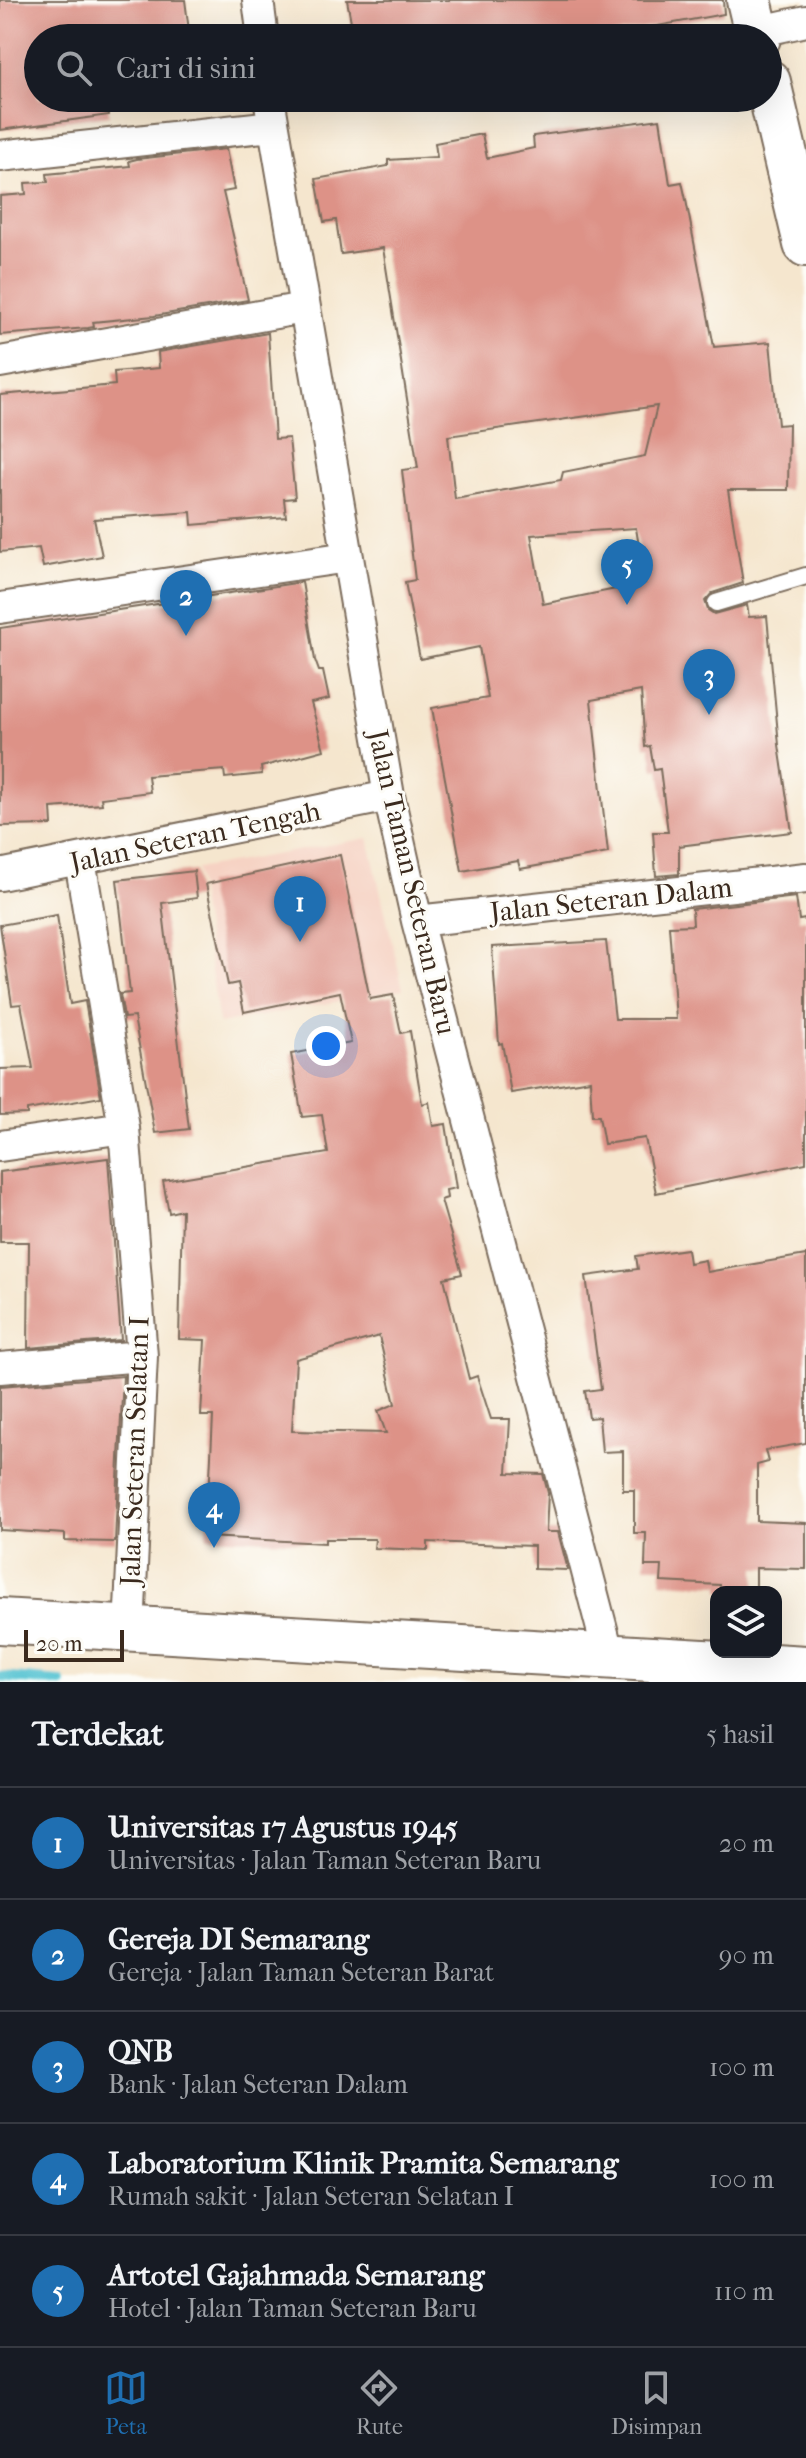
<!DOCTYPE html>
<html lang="id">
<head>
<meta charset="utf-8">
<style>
	:root { --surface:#171b24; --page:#20242c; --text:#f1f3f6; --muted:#9ea1a6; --line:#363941; --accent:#1f6fb2 }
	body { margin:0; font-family:"IM FELL French Canon",serif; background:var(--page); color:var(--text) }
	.controls { position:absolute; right:24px; bottom:24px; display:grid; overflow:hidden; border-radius:16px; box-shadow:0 8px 32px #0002 }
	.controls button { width:72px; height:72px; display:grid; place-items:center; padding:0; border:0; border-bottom:2px solid var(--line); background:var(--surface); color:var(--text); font:40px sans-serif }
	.scale { position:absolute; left:24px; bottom:20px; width:100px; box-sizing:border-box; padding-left:8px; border:4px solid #3b2a1e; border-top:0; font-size:22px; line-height:28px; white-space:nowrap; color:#3b2a1e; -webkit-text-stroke:6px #fdfcf7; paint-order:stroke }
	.you { position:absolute; left:326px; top:1046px; width:28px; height:28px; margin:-20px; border:6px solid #fff; border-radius:50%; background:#1a73e8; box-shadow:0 0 0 12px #1a73e833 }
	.badge { display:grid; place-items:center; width:52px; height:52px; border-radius:50%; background:var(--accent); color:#fff; font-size:26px; font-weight:700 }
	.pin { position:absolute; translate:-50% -66px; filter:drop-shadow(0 2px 4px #0008) }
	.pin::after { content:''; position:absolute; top:42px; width:28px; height:24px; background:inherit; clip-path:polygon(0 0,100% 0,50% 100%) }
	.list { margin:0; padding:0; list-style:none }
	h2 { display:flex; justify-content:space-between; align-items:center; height:104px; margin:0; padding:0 32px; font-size:34px }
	h2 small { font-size:26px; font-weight:400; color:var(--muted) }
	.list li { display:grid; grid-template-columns:52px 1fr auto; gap:24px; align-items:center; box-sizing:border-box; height:112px; padding:0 32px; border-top:2px solid var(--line) }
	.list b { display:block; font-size:30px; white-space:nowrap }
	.list p { margin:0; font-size:26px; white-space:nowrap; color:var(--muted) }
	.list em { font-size:26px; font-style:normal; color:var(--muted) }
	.icon { flex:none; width:44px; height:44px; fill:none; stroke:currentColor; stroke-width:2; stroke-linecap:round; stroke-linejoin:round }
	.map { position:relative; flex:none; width:806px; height:1682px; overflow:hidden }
	.search { position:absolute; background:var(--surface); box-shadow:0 8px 32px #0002; left:24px; right:24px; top:24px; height:88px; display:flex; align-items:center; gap:20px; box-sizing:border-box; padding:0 28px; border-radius:44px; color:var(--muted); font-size:30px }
	.sheet { height:664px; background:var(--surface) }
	nav { display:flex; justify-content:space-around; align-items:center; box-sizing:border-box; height:112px; border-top:2px solid var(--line); background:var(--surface); font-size:22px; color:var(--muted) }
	nav a { display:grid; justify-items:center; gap:4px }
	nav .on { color:var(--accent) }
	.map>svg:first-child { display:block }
</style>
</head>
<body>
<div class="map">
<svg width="806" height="1682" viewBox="0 0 806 1682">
	<rect width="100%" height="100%" fill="#fdfcf7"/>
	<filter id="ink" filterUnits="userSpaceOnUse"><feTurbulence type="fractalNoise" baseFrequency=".0125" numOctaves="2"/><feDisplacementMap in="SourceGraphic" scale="16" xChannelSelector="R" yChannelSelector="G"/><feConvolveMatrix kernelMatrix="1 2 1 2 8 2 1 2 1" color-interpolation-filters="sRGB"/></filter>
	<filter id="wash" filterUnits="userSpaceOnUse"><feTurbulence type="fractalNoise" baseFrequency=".006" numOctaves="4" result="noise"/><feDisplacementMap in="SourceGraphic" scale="32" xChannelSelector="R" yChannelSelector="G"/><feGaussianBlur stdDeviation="1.8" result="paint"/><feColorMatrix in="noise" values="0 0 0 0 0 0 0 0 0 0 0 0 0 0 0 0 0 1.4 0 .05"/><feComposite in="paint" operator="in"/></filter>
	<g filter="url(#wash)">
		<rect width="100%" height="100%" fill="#f5e6ce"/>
		<!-- built -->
		<path fill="#f6d2c3" d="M 368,838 L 403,989 L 219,1024 L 196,869 Z"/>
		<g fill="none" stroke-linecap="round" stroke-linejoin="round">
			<!-- stream -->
			<path stroke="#58c4d3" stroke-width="10" d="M 0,1677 L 61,1682"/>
		</g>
		<g id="blocks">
			<!-- building -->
			<path fill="#dd9287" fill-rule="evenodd" d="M 0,0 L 185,0 L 190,38 L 38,38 L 38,98 L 108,98 L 109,115 L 0,130 Z
				M 347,0 L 723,0 L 724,14 L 591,38 L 354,38 Z
				M 660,119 L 670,184 L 682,182 L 686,200 L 714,347 L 770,342 L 778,425 L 789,424 L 788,490 L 728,490 L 743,583 L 712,593 L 705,601 L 708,610 L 714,614 L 747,605 L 749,617 L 767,616 L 779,745 L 792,832 L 679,846 L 679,874 L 656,876 L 653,832 L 668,832 L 660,769 L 654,770 L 650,746 L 645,747 L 641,691 L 591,700 L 608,853 L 520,869 L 518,861 L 462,871 L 432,708 L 488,698 L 479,647 L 420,659 L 405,582 L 415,580 L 402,470 L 418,468 L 383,248 L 341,254 L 336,220 L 324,222 L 316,179 L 388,166 L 388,160 L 437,157 L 435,143 L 482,134 L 487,158 L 534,148 L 533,136 ZM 657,406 L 645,456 L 563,472 L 561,480 L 455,499 L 448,436 ZM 636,528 L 645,583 L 543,604 L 531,535 Z
				M 226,149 L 234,190 L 223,192 L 248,300 L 154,316 L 93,322 L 94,327 L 88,328 L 0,335 L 0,196 L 26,194 L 25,183 L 48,182 L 47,174 L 130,166 L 129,161 L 137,159 Z
				M 268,333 L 275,439 L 289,438 L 295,498 L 284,499 L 286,517 L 192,525 L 191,512 L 94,519 L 102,556 L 43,567 L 39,548 L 0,552 L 0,395 L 115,385 L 114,372 L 159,368 L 158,352 Z
				M 302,582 L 315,660 L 319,671 L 323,671 L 329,699 L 311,703 L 324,750 L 261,767 L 262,774 L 225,778 L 224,770 L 148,776 L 150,792 L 101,798 L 102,804 L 51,808 L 52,825 L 0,826 L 0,628 Z
				M 340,855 L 370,999 L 393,995 L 401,1033 L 410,1031 L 422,1104 L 429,1102 L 433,1126 L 446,1124 L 456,1188 L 446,1190 L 447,1198 L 441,1200 L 462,1274 L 444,1278 L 469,1379 L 477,1376 L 491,1419 L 510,1419 L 507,1473 L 543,1474 L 548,1493 L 546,1532 L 558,1532 L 568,1570 L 534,1569 L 534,1546 L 428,1542 L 428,1550 L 374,1548 L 375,1539 L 325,1539 L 325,1543 L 207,1537 L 213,1416 L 201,1416 L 205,1340 L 179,1339 L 182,1210 L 169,1213 L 163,1181 L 328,1153 L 322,1115 L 302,1117 L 291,1054 L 351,1043 L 340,992 L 244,1012 L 238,983 L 228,985 L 206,884 ZM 379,1336 L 395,1404 L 378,1411 L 386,1433 L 292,1431 L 296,1359 Z
				M 194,871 L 197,898 L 162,903 L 189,1129 L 155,1133 L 134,1017 L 124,1018 L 120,994 L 130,993 L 117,880 Z
				M 796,897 L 799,920 L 806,919 L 806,1163 L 656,1193 L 645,1138 L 604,1144 L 599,1116 L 592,1116 L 590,1080 L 511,1093 L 502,1043 L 499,1044 L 492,947 L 606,941 L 615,1019 L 676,1019 L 669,926 L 693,925 L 692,909 Z
				M 57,915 L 70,1004 L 85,1001 L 101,1097 L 27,1110 L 27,1114 L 0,1115 L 0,1069 L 33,1068 L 21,1004 L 12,1005 L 0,925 Z
				M 108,1158 L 121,1340 L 28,1348 L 29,1242 L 0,1242 L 0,1172 Z
				M 687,1249 L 689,1263 L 705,1260 L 707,1272 L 806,1255 L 806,1443 L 765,1450 L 768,1462 L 757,1465 L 757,1521 L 806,1523 L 806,1569 L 756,1568 L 756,1592 L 720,1592 L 720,1585 L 661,1582 L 662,1566 L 645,1566 L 646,1533 L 634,1533 L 634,1490 L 623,1490 L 623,1451 L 602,1452 L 599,1417 L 589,1418 L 585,1391 L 601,1389 L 586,1276 L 638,1269 L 636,1256 Z
				M 123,1376 L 115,1542 L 65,1541 L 65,1534 L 0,1530 L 0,1386 Z"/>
		</g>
	</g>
	<g filter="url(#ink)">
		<use href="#blocks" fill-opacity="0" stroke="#7c6c5c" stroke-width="2"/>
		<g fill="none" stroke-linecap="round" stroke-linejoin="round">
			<!-- service casing -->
			<g stroke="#7c6c5c" stroke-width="20">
				<path id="service" d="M 716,603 L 806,576"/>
			</g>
			<!-- minor casing -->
			<g stroke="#7c6c5c" stroke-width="34">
				<path id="minor" d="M 258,0 L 263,38
					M 756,32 L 806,21
					M 269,98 L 389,796 L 417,921 L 609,1656
					M 0,156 L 272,126
					M 0,362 L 304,308
					M 0,608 L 348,557
					M 80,860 L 124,1128 L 142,1356 L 129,1630
					M 0,875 L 389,796
					M 417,921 L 806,878
					M 0,1146 L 124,1128
					M 0,1368 L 142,1356"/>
			</g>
			<!-- secondary casing -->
			<g stroke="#7c6c5c" stroke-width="48">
				<path id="secondary" d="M 749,0 L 758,38
					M 768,82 L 806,244
					M 0,1621 L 806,1668"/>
			</g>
			<!-- service -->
			<use href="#service" stroke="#fff" stroke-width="16"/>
			<!-- minor -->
			<use href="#minor" stroke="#fff" stroke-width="30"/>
			<!-- secondary -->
			<use href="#secondary" stroke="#fff" stroke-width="44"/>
		</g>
	</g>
	<g text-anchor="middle" stroke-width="6" stroke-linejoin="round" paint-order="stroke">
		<!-- street labels -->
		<g font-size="28" fill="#3b2a1e" stroke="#fdfcf7">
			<text transform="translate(195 836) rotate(-12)" y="10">Jalan Seteran Tengah</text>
			<text transform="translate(413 882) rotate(77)" y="10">Jalan Taman Seteran Baru</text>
			<text transform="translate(611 899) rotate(-6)" y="10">Jalan Seteran Dalam</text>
			<text transform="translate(134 1451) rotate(-88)" y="10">Jalan Seteran Selatan I</text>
		</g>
	</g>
</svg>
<div class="controls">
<button><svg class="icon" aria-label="layers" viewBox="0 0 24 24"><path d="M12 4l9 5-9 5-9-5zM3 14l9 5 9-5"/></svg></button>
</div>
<div class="scale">20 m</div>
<div class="you"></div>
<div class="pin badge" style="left:300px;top:942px">1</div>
<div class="pin badge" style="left:186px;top:636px">2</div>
<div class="pin badge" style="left:709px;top:715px">3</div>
<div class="pin badge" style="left:214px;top:1548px">4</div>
<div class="pin badge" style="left:627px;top:605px">5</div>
<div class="search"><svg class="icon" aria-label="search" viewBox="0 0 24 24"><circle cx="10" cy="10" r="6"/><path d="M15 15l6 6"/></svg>Cari di sini</div>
</div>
<section class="sheet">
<h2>Terdekat<small>5 hasil</small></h2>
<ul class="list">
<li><span class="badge">1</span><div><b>Universitas 17 Agustus 1945</b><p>Universitas · Jalan Taman Seteran Baru</p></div><em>20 m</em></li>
<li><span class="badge">2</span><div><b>Gereja DI Semarang</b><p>Gereja · Jalan Taman Seteran Barat</p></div><em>90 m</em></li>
<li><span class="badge">3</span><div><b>QNB</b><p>Bank · Jalan Seteran Dalam</p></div><em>100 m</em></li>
<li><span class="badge">4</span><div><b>Laboratorium Klinik Pramita Semarang</b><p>Rumah sakit · Jalan Seteran Selatan I</p></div><em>100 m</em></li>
<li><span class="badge">5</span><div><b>Artotel Gajahmada Semarang</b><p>Hotel · Jalan Taman Seteran Baru</p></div><em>110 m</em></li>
</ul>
</section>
<nav>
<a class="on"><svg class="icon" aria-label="map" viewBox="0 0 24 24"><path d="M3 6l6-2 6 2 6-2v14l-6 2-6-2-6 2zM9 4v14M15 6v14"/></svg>Peta</a>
<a><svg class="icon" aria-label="directions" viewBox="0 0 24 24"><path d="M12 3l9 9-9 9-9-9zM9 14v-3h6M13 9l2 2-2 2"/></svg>Rute</a>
<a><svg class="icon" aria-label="saved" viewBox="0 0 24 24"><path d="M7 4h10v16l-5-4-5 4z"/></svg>Disimpan</a>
</nav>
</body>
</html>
